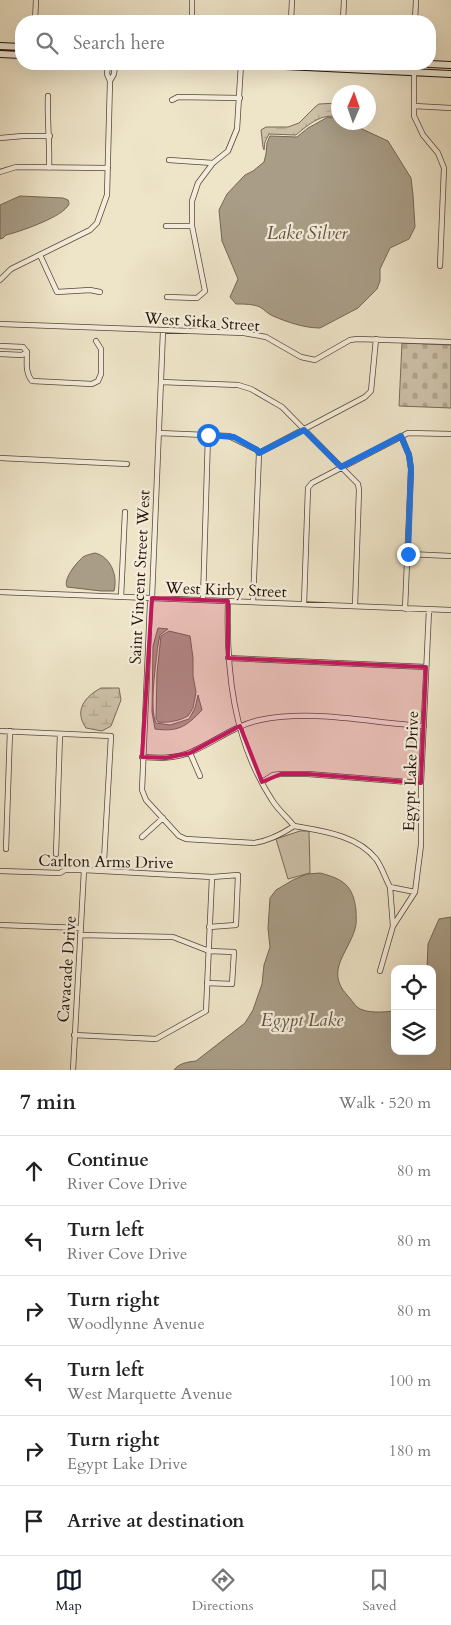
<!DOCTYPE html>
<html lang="en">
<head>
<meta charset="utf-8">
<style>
	:root { --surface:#fff; --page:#f2f2f2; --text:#222; --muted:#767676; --line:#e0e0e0; --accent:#111827 }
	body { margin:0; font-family:Cardo,serif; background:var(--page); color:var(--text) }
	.controls { position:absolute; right:15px; bottom:15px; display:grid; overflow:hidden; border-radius:10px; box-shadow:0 5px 20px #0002 }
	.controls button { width:45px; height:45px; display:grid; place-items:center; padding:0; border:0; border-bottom:1px solid var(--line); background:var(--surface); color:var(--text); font:25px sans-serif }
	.compass { position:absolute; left:331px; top:85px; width:45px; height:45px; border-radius:50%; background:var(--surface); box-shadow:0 5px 20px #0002; rotate:2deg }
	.stop { position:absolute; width:15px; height:15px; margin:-11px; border:4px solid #1a73e8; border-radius:50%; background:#fff }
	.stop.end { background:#1a73e8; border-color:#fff; box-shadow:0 1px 5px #0008 }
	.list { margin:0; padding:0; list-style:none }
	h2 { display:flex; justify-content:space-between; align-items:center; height:65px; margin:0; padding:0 20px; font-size:21px }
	h2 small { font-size:16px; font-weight:400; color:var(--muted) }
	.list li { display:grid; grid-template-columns:32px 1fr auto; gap:15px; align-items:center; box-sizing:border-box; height:70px; padding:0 20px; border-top:1px solid var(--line) }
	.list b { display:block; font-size:19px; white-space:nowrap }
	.list p { margin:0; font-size:16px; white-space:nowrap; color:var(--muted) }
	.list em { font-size:16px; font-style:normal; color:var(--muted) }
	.icon { flex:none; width:28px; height:28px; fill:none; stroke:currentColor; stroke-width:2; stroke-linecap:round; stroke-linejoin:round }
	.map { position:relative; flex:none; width:451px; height:1070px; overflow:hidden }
	.search { position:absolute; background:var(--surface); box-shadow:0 5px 20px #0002; left:15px; right:15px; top:15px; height:55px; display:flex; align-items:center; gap:12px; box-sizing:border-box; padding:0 18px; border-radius:20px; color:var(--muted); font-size:19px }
	.sheet { height:485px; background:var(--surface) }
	nav { display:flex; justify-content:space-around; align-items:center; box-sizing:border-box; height:70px; border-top:1px solid var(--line); background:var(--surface); font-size:14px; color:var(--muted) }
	nav a { display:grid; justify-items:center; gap:2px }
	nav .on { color:var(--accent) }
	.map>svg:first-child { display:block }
</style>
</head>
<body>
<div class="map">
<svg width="451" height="1070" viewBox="0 0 451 1070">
	<defs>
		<pattern id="wetland-marsh" width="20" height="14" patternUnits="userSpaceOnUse" patternTransform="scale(1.25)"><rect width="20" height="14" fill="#ccc0a7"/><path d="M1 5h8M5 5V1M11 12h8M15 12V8" fill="none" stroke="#afa48e"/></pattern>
		<pattern id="cemetery-stones" width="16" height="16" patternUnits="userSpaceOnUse" patternTransform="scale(1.25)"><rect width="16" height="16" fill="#ccc0a7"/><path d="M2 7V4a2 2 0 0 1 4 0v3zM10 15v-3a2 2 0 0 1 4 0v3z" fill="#afa48e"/></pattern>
	</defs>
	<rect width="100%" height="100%" fill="#eee4c8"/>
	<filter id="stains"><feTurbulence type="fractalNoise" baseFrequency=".004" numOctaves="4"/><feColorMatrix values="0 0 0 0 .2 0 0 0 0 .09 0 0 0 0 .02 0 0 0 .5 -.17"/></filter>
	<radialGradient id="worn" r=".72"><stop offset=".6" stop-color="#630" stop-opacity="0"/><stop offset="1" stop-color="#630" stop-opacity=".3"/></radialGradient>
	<!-- wetland -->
	<path fill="url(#wetland-marsh)" stroke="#786958" d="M 338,103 L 338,117 C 322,113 309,124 296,135 L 269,134 L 265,142 L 264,150 L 263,147 L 261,130 L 266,127 L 288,127 L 299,123 L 315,107 L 319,104 Z
		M 101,688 L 119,688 L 121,700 L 111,726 L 102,731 L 86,728 C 74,711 84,697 101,688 Z"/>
	<!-- cemetery -->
	<path fill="url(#cemetery-stones)" stroke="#786958" d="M 402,343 L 451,345 L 451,408 L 399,406 Z"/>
	<!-- park -->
	<path fill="#ccc0a7" stroke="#786958" d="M 300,831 L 309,831 L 310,873 L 288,879 L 276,839 Z"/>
	<!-- water -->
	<path fill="#a99d87" stroke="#746554" d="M 328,117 L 338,119 L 338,122 L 349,123 L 388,141 L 411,178 L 413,195 L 415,227 L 409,239 L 390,248 L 380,269 L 380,281 L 377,289 L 358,308 L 320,328 C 304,328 287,322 273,316 C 268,314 265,310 260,307 C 253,304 244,304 236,304 L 230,297 L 238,279 L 222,241 L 219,210 L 227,194 L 245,175 L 253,171 L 264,162 L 266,154 L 267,143 L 270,136 L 297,137 L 308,128 Z
		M 20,196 L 63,198 L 68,200 C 69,203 70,204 67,207 C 59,218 19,232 6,235 L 3,238 L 0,239 L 0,205 Z
		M 95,553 C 111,557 118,576 114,591 L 101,591 L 67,587 C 63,579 76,563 83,557 C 86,555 91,554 95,553 Z
		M 158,628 L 168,629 L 160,635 L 158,645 C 156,662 149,709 156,723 L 170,725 L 189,719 L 195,708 L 198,695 L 202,710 C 186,727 178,732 155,729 L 152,712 L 153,646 Z
		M 169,631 L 190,636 L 193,658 L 193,676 L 196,692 L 193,708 L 188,716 C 179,721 168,723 158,722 L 156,719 L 157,673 L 161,636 Z
		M 320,873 C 343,879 353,885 356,910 C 356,916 357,923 355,929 C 348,953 325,971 347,995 C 351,999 354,1004 357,1007 C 366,1014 384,1012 395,1011 L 395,1051 L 432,1051 L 432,969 L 427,969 L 428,944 L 439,919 L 451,917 L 451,1070 L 174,1070 C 179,1063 188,1062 196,1061 L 245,1023 L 253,1010 L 262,984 L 264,965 L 270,947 L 268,928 L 270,898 L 276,890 L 293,880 L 307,874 Z"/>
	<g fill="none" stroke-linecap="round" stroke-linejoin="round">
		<!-- minor casing -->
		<g stroke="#564638" stroke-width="6">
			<path id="minor" d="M 35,21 L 36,0
				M 192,21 L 192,0
				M 291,21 L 292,0
				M 343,21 L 344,0
				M 415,21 L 416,0
				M 414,64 L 414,116 L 423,135 L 438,153 L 444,168 L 440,266
				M 110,81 L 114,74 L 115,64
				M 48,96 C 47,120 50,144 49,168
				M 172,100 L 178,97 L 240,98
				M 414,106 L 451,108
				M 0,138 L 23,136 L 50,136
				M 169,160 L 213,163
				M 0,172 L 16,167 L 108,168
				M 166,226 L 192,226
				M 40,255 L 57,292 L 90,290 L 100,292
				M 0,280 L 11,269 L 90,230 L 97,223 L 107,195 L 110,81 L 107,74 L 108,64
				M 167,297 L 197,298 L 205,291 L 192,226 L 192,201 L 198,183 L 213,163 L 228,151 L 237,129 L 241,64
				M 0,324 L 244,333 L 266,337 L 301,357 L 315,360 L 350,340 L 357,339 L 451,342
				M 163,331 L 152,598 L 150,604 L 142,790 L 146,800 L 179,836 L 186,839 L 254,843 C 268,841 282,834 294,826 C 322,831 357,835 376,859 C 382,867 385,878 390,887 L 415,892
				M 0,346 L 23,347 L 27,352 L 22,355 L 0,354
				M 27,352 C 27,363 25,372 32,381 L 92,384 L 98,381 L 101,374 L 101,349 L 96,341
				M 161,382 L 238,385 L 251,389 L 282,407 L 358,484 L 359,490 L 355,606
				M 159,433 L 229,436 L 257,450 L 259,453 L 365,397 L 371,391 L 376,339
				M 401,436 L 409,455 L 411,469 L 405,609
				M 0,458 L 127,464
				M 408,554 L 451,556
				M 0,592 L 451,610
				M 121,597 L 125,512
				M 203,600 L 208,435
				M 228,601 C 226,671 233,740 272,800 C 278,810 287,817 294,826
				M 253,602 L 259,453
				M 304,604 L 308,488 L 312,483 L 408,433 L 451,434
				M 228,658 L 426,667
				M 0,731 L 111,736 L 104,861
				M 190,753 L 200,776
				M 142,757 C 159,758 175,759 191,752 C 215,742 235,725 260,720 C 314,709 370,723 424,726
				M 262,782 L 273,775 L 281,774 L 308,774 L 421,783
				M 142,837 L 163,818
				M 6,849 L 10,731
				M 56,854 L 60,734
				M 0,871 L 60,873 L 65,870 L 84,870 L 212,877 L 238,875 L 236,925 L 209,927
				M 0,925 L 81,928
				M 393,926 L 415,892 L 421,845 L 421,783 L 429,610
				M 80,935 L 173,937 L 209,951 L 234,952 L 232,984 L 207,983
				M 380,971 L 393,926 L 390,887
				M 74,1035 L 156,1039 L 206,1011 L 212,877
				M 73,1070 L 84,870"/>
		</g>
		<!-- secondary casing -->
		<g stroke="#241208" stroke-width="8">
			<path id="secondary" d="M 0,46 L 21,47
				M 0,54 L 21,55
				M 243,64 L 451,74
				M 429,64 L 451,65"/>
		</g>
		<!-- minor -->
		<use href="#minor" stroke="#f4eddb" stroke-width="4.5"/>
		<!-- secondary -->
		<use href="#secondary" stroke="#f4eddb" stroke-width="6"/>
	</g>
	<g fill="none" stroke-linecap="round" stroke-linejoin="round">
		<!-- route -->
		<path stroke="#1a73e8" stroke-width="6" d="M 208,435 L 234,437 L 257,450 L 259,453 L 304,430 L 341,467 L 401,436 L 409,455 L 411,469 L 408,554"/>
	</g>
	<!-- marked area -->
	<path fill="#c2185b" fill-opacity="0.2" stroke="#c2185b" stroke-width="4" stroke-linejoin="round" d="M 152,598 L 228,601 L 228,658 L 426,667 L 421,783 L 308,774 L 281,774 L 262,782 L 240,726 L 190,753 L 166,758 L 142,757 Z"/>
	<g text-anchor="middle" stroke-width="4.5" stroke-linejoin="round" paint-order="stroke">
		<!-- street labels -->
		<g font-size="16" fill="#241208" stroke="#f4eddb">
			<text transform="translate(202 321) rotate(4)" y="6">West Sitka Street</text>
			<text transform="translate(139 577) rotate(-87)" y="6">Saint Vincent Street West</text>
			<text transform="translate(226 589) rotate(2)" y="6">West Kirby Street</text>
			<text transform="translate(410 771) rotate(-88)" y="6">Egypt Lake Drive</text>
			<text transform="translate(106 861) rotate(1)" y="6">Carlton Arms Drive</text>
			<text transform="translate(66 969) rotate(-86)" y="6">Cavacade Drive</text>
		</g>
		<!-- water labels -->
		<g font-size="18" font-style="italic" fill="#605141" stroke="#f4eddb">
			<text x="307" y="239">Lake Silver</text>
			<text x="302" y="1026">Egypt Lake</text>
		</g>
	</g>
	<rect width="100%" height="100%" filter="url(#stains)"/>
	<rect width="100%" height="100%" fill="url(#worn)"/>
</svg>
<div class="controls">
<button><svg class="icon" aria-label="locate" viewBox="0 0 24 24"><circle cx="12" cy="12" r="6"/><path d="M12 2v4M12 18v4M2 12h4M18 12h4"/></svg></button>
<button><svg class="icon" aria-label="layers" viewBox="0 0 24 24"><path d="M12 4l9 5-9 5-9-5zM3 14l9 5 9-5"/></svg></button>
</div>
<svg class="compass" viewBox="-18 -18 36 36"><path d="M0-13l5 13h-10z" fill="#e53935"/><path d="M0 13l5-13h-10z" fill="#767676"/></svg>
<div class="stop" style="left:208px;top:435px"></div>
<div class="stop end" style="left:408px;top:554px"></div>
<div class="search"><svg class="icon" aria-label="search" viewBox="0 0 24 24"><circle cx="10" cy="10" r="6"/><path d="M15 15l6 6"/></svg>Search here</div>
</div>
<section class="sheet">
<h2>7 min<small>Walk · 520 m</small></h2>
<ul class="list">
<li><svg class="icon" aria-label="ahead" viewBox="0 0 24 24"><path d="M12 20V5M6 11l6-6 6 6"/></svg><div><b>Continue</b><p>River Cove Drive</p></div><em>80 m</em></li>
<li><svg class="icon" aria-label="left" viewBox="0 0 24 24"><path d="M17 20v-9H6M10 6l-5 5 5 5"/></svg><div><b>Turn left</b><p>River Cove Drive</p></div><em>80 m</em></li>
<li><svg class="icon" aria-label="right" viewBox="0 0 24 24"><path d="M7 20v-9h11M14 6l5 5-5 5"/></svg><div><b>Turn right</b><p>Woodlynne Avenue</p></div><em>80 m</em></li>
<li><svg class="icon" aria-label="left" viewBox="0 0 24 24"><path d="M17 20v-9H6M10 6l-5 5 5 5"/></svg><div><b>Turn left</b><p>West Marquette Avenue</p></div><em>100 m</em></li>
<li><svg class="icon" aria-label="right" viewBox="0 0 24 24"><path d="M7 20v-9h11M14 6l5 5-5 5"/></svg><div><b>Turn right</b><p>Egypt Lake Drive</p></div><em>180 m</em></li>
<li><svg class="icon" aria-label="arrive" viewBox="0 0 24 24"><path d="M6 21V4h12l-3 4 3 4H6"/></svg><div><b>Arrive at destination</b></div></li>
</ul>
</section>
<nav>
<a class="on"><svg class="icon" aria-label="map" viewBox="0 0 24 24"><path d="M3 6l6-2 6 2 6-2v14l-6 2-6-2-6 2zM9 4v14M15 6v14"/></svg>Map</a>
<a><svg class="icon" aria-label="directions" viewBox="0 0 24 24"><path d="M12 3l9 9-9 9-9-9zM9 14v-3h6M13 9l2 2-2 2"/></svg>Directions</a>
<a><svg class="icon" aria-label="saved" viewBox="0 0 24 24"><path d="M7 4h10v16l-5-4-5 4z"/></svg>Saved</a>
</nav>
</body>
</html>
